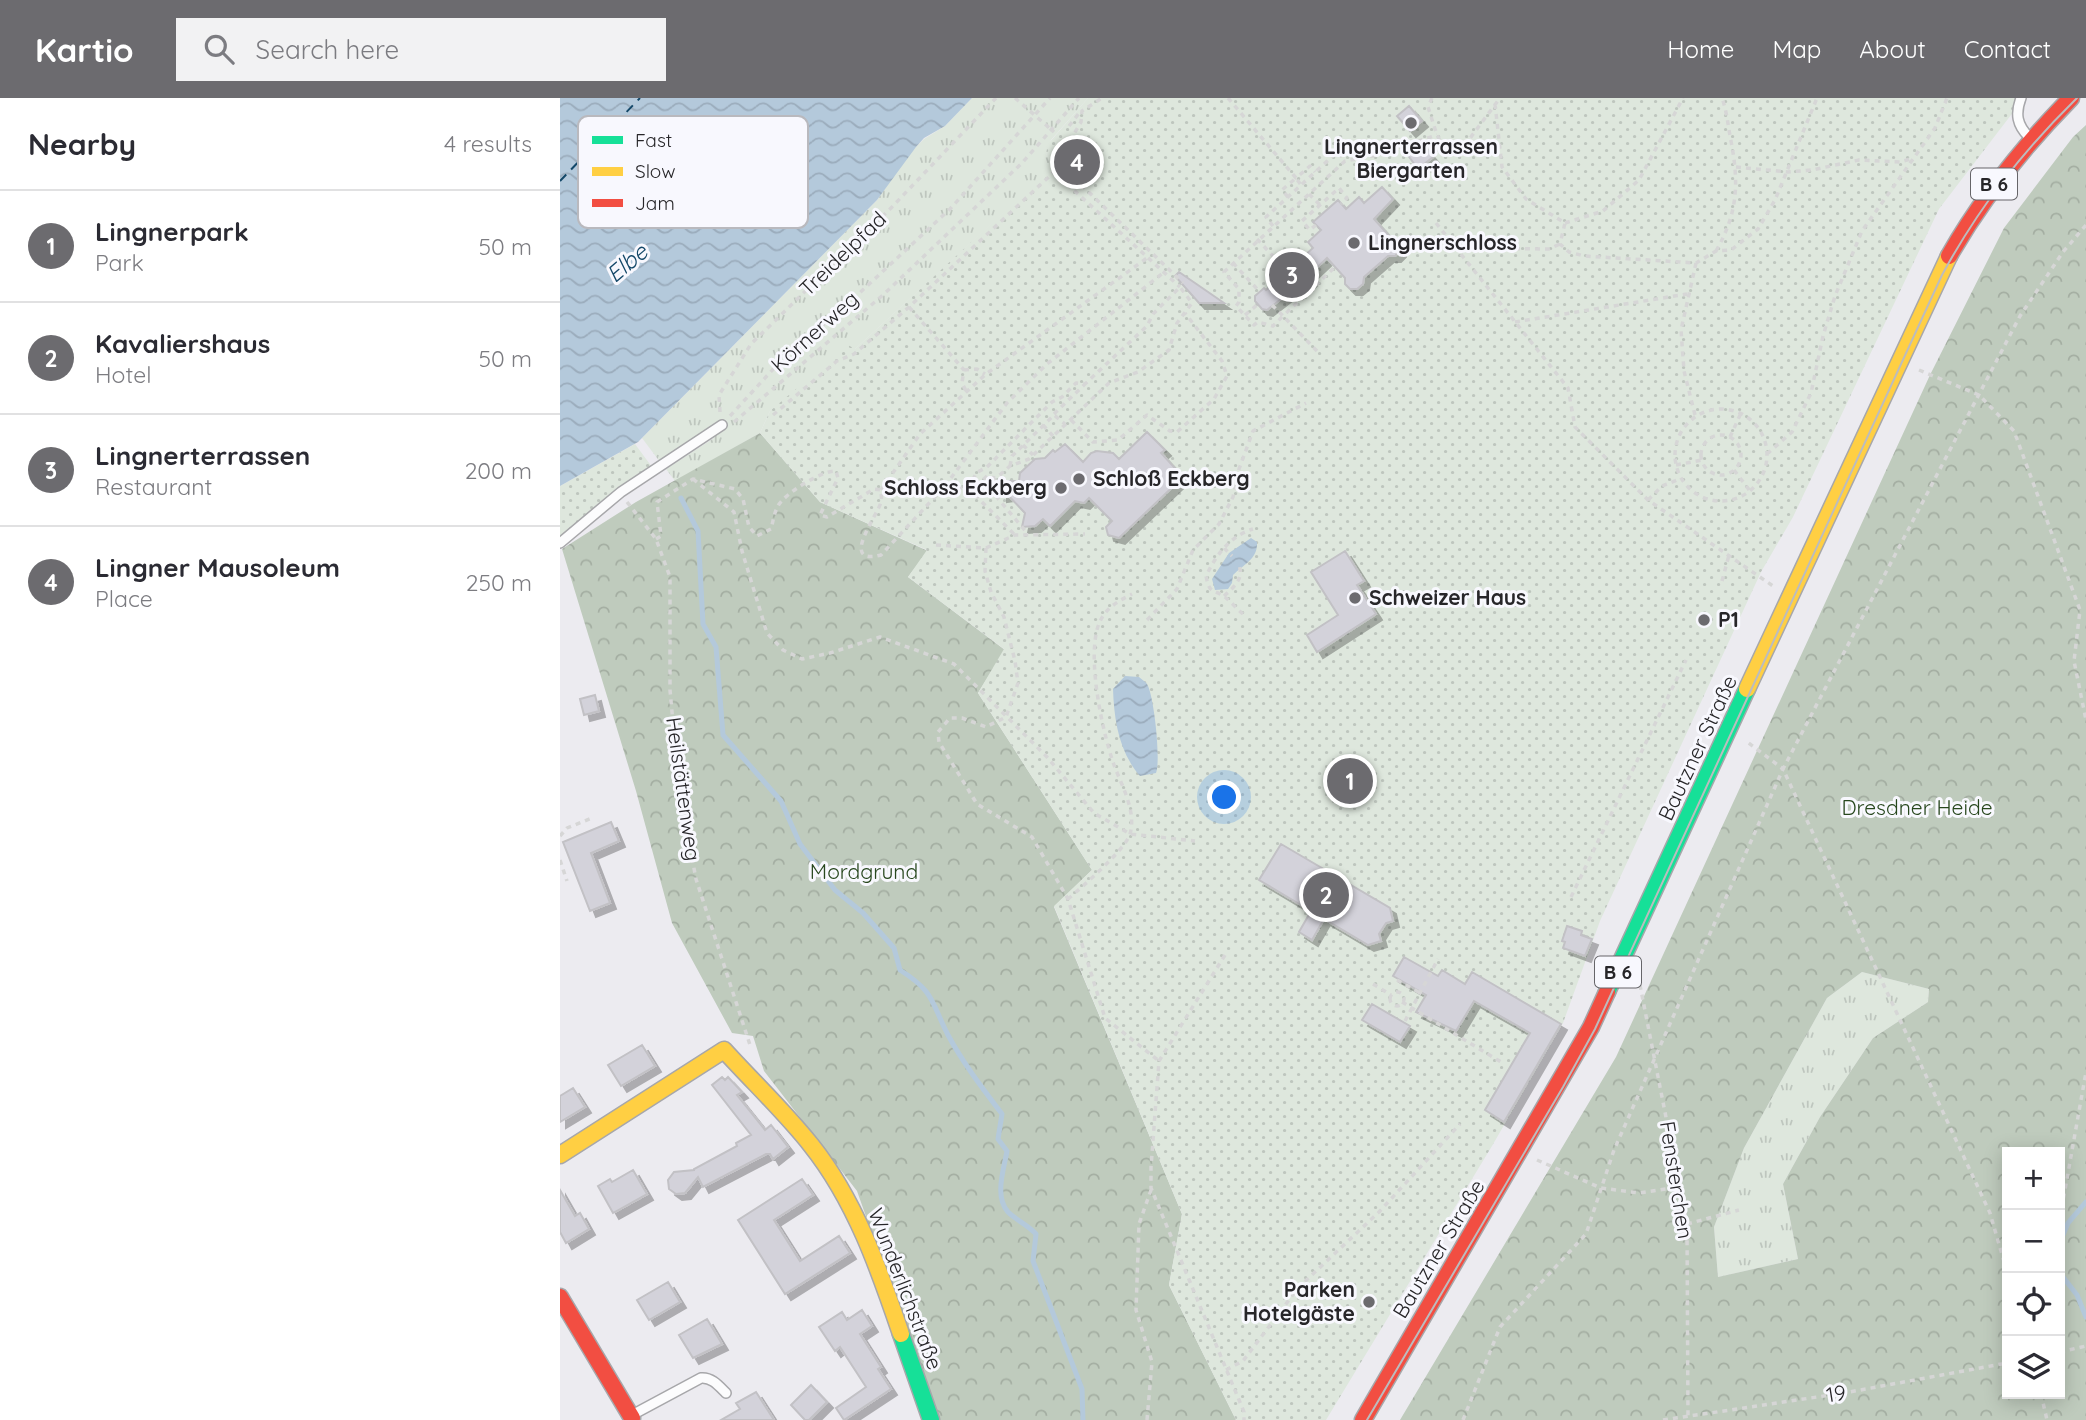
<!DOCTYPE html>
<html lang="en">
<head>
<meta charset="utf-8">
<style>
	:root { --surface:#fff; --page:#f2f2f3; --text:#2b2b33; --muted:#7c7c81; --line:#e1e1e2; --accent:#6c6b6f }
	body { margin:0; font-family:Quicksand,sans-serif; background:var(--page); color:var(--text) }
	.controls { position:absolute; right:21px; bottom:21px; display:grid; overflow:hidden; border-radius:0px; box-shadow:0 4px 18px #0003 }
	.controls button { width:63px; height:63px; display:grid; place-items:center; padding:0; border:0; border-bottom:2px solid var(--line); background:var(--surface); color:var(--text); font:35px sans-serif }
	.you { position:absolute; left:665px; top:700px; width:24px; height:24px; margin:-18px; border:5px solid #fff; border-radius:50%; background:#1a73e8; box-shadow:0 0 0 10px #1a73e833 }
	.badge { display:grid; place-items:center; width:46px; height:46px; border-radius:50%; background:var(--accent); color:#fff; font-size:23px; font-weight:700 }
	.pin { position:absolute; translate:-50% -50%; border:4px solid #fff; box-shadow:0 2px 7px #0006 }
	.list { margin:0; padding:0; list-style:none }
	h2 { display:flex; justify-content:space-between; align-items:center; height:91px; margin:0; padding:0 28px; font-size:30px }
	h2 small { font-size:23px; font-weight:400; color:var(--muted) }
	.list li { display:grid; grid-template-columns:46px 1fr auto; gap:21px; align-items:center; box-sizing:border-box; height:112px; padding:0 28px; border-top:2px solid var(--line) }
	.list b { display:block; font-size:26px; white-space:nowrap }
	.list p { margin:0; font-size:23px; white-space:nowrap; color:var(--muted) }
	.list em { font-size:23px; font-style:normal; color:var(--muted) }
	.icon { flex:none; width:38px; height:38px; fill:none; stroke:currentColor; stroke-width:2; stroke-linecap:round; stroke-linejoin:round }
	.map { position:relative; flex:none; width:1526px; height:1322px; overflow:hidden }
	header { display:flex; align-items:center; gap:42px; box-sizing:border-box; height:98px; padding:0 35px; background:var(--accent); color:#fff }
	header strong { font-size:33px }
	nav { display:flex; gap:38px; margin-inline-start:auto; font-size:24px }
	.search { width:490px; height:63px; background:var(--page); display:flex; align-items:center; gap:18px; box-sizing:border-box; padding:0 24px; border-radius:0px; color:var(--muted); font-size:26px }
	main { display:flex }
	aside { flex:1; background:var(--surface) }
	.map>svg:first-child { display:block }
</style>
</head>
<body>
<header>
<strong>Kartio</strong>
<div class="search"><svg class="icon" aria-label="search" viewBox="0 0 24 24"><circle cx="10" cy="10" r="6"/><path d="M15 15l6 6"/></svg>Search here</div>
<nav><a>Home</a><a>Map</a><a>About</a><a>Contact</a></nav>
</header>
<main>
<aside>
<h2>Nearby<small>4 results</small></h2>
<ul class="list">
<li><span class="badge">1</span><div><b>Lingnerpark</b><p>Park</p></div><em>50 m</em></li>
<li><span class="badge">2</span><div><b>Kavaliershaus</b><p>Hotel</p></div><em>50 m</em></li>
<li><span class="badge">3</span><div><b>Lingnerterrassen</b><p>Restaurant</p></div><em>200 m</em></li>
<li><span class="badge">4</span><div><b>Lingner Mausoleum</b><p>Place</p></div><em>250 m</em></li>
</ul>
</aside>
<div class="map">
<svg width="1526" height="1322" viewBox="0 0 1526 1322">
	<defs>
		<pattern id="grass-tufts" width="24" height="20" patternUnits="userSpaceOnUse" patternTransform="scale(1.75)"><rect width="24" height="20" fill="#dee7dd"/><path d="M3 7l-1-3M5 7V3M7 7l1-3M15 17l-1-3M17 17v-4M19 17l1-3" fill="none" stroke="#bec6be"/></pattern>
		<pattern id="forest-crowns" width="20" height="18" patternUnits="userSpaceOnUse" patternTransform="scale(1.75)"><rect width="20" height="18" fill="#bfcbbd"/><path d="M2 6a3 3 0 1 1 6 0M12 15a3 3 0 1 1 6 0" fill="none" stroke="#a4aea2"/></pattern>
		<pattern id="park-dots" width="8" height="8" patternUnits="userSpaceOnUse" patternTransform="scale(1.75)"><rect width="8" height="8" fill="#dee7dd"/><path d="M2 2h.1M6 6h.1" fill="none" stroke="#bec6be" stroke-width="1.8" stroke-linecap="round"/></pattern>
		<pattern id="water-waves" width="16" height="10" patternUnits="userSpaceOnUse" patternTransform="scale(1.75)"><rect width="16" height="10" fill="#b4c9db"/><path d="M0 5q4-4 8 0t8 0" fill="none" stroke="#9bacbc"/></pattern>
		<filter id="shadow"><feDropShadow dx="6" dy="6" stdDeviation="0" flood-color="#0004"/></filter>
	</defs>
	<rect width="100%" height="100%" fill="#ecebf0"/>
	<!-- grass -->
	<path fill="url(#grass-tufts)" d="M 412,0 L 528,0 L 491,42 L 486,56 L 495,68 L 295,251 L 210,313 L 200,335 L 115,383 L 106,371 L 154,340 L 151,334 L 100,364 L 82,340 L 317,102 L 344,62 L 356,49 L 364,41 L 385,28 Z
		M 1302,874 L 1369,891 L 1368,904 L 1313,940 L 1260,1019 L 1223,1086 L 1238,1161 L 1158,1179 L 1154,1129 L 1184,1050 L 1267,900 Z"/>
	<!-- forest -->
	<path fill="url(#forest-crowns)" fill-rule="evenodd" d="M 1526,27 L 1526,1322 L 840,1322 L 1056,959 L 1370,277 L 1444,130 L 1513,39 ZM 1302,874 L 1369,891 L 1368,904 L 1313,940 L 1260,1019 L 1223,1086 L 1238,1161 L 1158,1179 L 1154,1129 L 1184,1050 L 1267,900 ZM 1500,1054 L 1500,1296 L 1447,1296 L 1447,1054 Z
		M 200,335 L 260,404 L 368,453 L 348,479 L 445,552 L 418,595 L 532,772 L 494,809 L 622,1116 L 609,1187 L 676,1322 L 378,1322 L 297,1093 L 204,973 L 193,938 L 172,935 L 112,825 L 76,693 L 2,451 L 76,404 Z"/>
	<!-- park -->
	<path fill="url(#park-dots)" d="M 528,0 L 1464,0 L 1379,111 L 1233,419 L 1201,474 L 1040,823 L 1003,925 L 932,1048 L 766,1322 L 676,1322 L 609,1187 L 622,1116 L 494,808 L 532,772 L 418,595 L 444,551 L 348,479 L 367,452 L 260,404 L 200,335 L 210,313 L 288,247 L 295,251 L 494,68 L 486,56 L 488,46 Z
		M 75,346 L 92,369 L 59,390 L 0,439 L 0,388 Z"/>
	<!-- water -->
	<path fill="url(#water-waves)" d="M 0,0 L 412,0 L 385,28 L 364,40 L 356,49 L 317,102 L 78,344 L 0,388 Z
		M 691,440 L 697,444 C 698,461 684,466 673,477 L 672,485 L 668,491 L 655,492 L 652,481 L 669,455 Z
		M 565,578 L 579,579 C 581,581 585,583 587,586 C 594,597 601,663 596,675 L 580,678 C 559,654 554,622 553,591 Z"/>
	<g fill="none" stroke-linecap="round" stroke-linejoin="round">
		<!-- stream -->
		<path stroke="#b4c9db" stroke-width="5" d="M 121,400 L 138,433 L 143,526 L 156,549 L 163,637 L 221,703 L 240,746 L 275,792 L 303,815 L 334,850 L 340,872 C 375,894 371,904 388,937 C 403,965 423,991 442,1016 L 438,1041 L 447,1053 C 444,1071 434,1098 448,1114 C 456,1122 468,1127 476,1136 L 473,1163 L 522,1291 L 523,1322
			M 1500,1144 L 1508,1125 L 1526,1104
			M 1500,1175 L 1517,1197 L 1526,1219"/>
		<!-- ferry -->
		<path stroke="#144869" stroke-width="2" stroke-dasharray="9 7" stroke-linecap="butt" d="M 0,83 L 80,0"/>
	</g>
	<!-- building -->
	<path fill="#d3d2da" stroke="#c2c1c5" stroke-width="2" filter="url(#shadow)" d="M 849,8 L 862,23 L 850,33 L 837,18 Z
		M 861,45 L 873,59 L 858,71 L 847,56 Z
		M 822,89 L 833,101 L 814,121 L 831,140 L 835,140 L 841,146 L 840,153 L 835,158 L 828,158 L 804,179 L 803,186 L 797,191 L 790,191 L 785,186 L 785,180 L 767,160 L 748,178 L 751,182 L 737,195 L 734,191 L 707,212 L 702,211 L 695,203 L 695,198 L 704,190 L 706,192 L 753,150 L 748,144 L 761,132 L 753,124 L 778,102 L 786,111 L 799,99 L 804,105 Z
		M 619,174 L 664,205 L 639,205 L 615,178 Z
		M 587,334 L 605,352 L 601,355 L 623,379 L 559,440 L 548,437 L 546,429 L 552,423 L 529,400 L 524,405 L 515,403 L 490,428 L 483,421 L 475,428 L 462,429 L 465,415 L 448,397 L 441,398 L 441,383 L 459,383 L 460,375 L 475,361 L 485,360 L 493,352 L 495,354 L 505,346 L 523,364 L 531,355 L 537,353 L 553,355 L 559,361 Z
		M 785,453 L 804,483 L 797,487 L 816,516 L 757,554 L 747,537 L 778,517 L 751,474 Z
		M 35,597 L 39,613 L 24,617 L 20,601 Z
		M 51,724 L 59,743 L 31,755 L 50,805 L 30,813 L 3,744 Z
		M 721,746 L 830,810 L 833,823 L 826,825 L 819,836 L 821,843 L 808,847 L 764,821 L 752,842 L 739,834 L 751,813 L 699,782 Z
		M 1007,828 L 1022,833 L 1021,837 L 1032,841 L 1025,858 L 1003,850 L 1005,844 L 1002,843 Z
		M 844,859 L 878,878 L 882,872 L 905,886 L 912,874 L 1001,926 L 944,1024 L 925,1012 L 970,935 L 914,903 L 896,933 L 856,914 L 866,897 L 833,878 Z
		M 812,906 L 850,928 L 840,944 L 802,922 Z
		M 82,947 L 95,968 L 61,988 L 48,967 Z
		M 162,979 L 165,982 L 168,979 L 182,994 L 177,997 L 205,1032 L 211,1027 L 228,1049 L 213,1061 L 210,1056 L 206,1056 L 143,1089 L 138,1079 L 125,1095 L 116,1096 L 109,1091 L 108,1082 L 114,1074 L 134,1072 L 134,1071 L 177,1048 L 176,1045 L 191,1037 L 152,987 Z
		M 13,990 L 25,1009 L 0,1024 L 0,998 Z
		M 73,1072 L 87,1096 L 53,1115 L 38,1088 L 50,1081 L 52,1084 Z
		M 242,1081 L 253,1097 L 214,1122 L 240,1163 L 279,1138 L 290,1155 L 225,1196 L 178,1122 Z
		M 0,1092 L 15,1118 L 20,1115 L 29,1131 L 6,1145 L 0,1134 Z
		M 108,1184 L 120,1204 L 89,1222 L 77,1202 Z
		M 302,1212 L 312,1228 L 300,1236 L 321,1269 L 318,1271 L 331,1291 L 284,1322 L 276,1310 L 306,1289 L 280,1249 L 275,1253 L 259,1229 L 282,1214 L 287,1222 Z
		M 147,1221 L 162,1246 L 133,1260 L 119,1237 Z
		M 251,1287 L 267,1304 L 249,1322 L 245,1322 L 231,1307 Z
		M 196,1294 L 214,1322 L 161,1322 L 180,1311 L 176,1305 Z"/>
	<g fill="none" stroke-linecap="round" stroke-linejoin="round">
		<!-- lane casing -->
		<g stroke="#a7a7aa" stroke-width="12">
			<path id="lane" d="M 1461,0 C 1455,16 1457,27 1469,39
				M 0,445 L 61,394 L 162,327
				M 72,1317 L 141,1280 C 152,1279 159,1288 166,1295"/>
		</g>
		<!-- fast casing -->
		<g stroke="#a7a7aa" stroke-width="19">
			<path id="fast" d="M 1047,894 L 1187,591
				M 341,1236 L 371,1322"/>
		</g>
		<!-- slow casing -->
		<g stroke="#a7a7aa" stroke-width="19">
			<path id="slow" d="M 1187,591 L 1389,158
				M 0,1057 L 164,952 C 193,984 225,1014 251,1047 C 295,1102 319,1171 341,1236"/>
		</g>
		<!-- jam casing -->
		<g stroke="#a7a7aa" stroke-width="19">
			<path id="jam" d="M 1389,158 C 1422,100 1464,48 1511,0
				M 0,1199 L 72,1320
				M 803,1322 L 1031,929 L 1047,894"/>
		</g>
		<!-- path -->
		<path stroke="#d6d6d6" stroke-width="3.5" stroke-dasharray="5 5" stroke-linecap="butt" d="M 455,0 L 494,34
			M 668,0 L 736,80 L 750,68 L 755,74
			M 872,0 L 868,9 L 877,37 L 887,56 L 905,47 L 940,0
			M 935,6 L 942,69 L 966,101 L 1005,125 L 1000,146 L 1009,154 L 1024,158 L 1136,165 L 1156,153 L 1171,152 L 1198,131 L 1215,102 L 1257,0
			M 509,28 L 520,14
			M510 64a7 7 0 1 1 14 0a7 7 0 1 1-14 0Z
			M 512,59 L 505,51 L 521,24 L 522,13 L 542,0
			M 1176,69 L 1228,74 L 1252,72 L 1299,62 L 1340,64 L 1354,60
			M 513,71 L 512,78 L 623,185
			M 749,96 L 760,107
			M 728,99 L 722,92 L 736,80 L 741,87
			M 876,125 L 1008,290 L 1015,329 L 1088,402 L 1213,488
			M 1005,125 L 1043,113 L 1079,82 L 1123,0
			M 756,127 L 750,132 L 742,123 L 779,90 L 787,100 L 781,106
			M 713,128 L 706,119 L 775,56 L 778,54 L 785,63
			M 697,141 L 727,173
			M 895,150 L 989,151 L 1000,146
			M 1156,153 C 1178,115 1179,85 1171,43 C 1168,28 1167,14 1162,0
			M 673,165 L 700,194
			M 712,207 L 723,218 L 775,169
			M 349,209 L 404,272 L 402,285 L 407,295
			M 685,217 L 697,207
			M 955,224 L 1127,196
			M 757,253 L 723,218 L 713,228 L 698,224 L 694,227 L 676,208 L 679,204 L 679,191 L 664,174 L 785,63 L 813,58 L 877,37
			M 404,272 L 417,271 L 425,276
			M 1359,272 L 1419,297 L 1454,333 L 1520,512 L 1514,563 L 1526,622
			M1115 357a46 46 0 1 1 92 0a46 46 0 1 1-92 0Z
			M 160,314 L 159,297 L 191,246 L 331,110 L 436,0
			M 494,316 L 525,286
			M 213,317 L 277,263 L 294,256 L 349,209 L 494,74 L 620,189
			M 1135,317 L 1124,273 L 1121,232 L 1136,165
			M 170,318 L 217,267 L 292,202 L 390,111 L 490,0
			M 511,322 L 533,344 L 558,342 L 587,317 L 610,333 L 617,334 L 654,301 L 667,278 L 662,263 L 625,215
			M 174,324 L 323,197 L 462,65 L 519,0
			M 483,327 L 493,338
			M1141 357a20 20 0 1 1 40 0a20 20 0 1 1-40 0Z
			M 1170,339 L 1181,315
			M 463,347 L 473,357
			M 1207,356 L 1232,334 L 1251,295 L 1263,238 L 1275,198 L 1302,133 L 1375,30 L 1387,0
			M 1116,367 L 1142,362
			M 450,368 L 452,358 L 494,317 L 505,326
			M 1174,372 L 1190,393
			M 133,381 L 174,414 L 182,453 L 207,535 L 223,552 L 242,561 L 270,555 L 320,539 L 394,566 L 487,659 L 534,715 L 570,736 L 635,743
			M 385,388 L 447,305 L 487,266 L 603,175
			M 409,391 L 416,375 L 427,369 L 492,304 L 502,299 L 516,285 L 525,286 L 587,228 L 593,216 L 620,189 L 632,205 L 617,225 L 609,252 L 578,274 L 549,285 L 469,361 L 450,368 L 433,383 L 432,393 L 435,397 L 468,436
			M 321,392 L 360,336 L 426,276 L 587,160
			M 435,397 L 423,397 L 419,386 L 427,378 L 435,380
			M 1088,402 L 1102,388 L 1120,381
			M 67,404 L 96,441 L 110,479 L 110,592 L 119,690 L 136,781 L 191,950
			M 96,441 L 101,438 L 97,404 L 133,381 L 175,391 L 183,401 L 189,429 L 197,438 L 211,431 C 213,424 214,415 218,408 C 224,396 262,372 276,373 L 278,380 L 260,417 L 267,419 L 314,391 L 321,392 C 321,396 322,400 321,404 C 318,417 278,468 321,457 L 385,388 L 409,391 L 455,437
			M 376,447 L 426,450 L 425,473 L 431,494 L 444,519 L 455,563 L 458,585 L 446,619 L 426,629 L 402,620 L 390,620 L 378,634 L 379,644 L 417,706 L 472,739 L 508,801 L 545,920 L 599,963
			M 426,450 L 455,437 L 525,436
			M 664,450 L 672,458
			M 1162,483 L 1169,457
			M 664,498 C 674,489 684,481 679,467
			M 683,516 C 677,511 671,504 665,499 C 653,490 650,498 646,478 C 656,457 670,438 693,431
			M 587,522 L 617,491 L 633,452 L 659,426 L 673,399 L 679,371 L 693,333 L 746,305
			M 0,738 L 7,730 L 32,720
			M 0,762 L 7,783
			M 1011,799 L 1126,562
			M 508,801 C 522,789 565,752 570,736 C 577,712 560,685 553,664 C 542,632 523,546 543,518 C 550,507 561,502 572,496
			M 665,857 L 599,963 L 591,1069 L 591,1090 L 684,1314 L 684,1322
			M 1078,877 L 1127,1126 L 1128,1322
			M 837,882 L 860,895
			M 813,886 L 831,897
			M830 901a7 7 0 1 1 14 0a7 7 0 1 1-14 0Z
			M 842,904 L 941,964
			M 845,923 L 878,861
			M 977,1062 L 1041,1090 L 1079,1095 L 1119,1089
			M 1500,1120 L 1526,974
			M 1127,1126 L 1179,1112
			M 1447,1174 L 1430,1115 L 1223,671 L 1460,218 L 1503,154 L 1526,127
			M 1500,1254 L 1526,1248
			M 666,1272 L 683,1263 L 738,1190 L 819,1114 L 900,1026
			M 1481,1296 L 1487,1322
			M 587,1322 L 592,1264 L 576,1212 L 579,1126 L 591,1092
			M 903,1322 L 940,1229 L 1026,1136 L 1054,1052 L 1223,671 L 1186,643
			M 1103,1322 L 1284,1295 L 1447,1265"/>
		<!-- lane -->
		<use href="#lane" stroke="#fcfcfd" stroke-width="9"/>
		<!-- fast -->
		<use href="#fast" stroke="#16e098" stroke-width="16"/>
		<!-- slow -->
		<use href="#slow" stroke="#ffcf43" stroke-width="16"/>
		<!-- jam -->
		<use href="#jam" stroke="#f24e42" stroke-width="16"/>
		<!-- tram -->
		<path stroke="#bcbcbe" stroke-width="2" d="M 807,1322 L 1003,989 L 1035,931 L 1382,177 C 1419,109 1462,54 1517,0"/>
	</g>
	<!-- markers -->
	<g fill="#6c6b6f" stroke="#f8f8fe" stroke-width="2.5">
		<circle cx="851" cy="25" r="7"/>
		<circle cx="794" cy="145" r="7"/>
		<circle cx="519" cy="381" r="7"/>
		<circle cx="501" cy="390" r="7"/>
		<circle cx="795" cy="500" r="7"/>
		<circle cx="1144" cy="522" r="7"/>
		<circle cx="809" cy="1204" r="7"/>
	</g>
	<g text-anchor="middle" stroke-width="6" stroke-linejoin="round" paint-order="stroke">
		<!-- shield labels -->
		<g fill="#f8f8fe" stroke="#666569" stroke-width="2">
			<rect x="1411" y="70.5" width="46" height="31" rx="5"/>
			<rect x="1035" y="858.5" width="46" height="31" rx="5"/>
		</g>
		<g font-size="19" font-weight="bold" fill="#272629">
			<text x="1434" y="93">B 6</text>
			<text x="1058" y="881">B 6</text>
		</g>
		<!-- poi labels -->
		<g font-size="21" font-weight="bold" fill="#272629" stroke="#f8f8fe" text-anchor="start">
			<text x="851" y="56" text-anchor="middle">Lingnerterrassen<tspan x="851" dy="24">Biergarten</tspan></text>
			<text x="808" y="152">Lingnerschloss</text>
			<text x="533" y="388">Schloß Eckberg</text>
			<text x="487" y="397" text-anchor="end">Schloss Eckberg</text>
			<text x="809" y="507">Schweizer Haus</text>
			<text x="1158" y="529">P1</text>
			<text x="795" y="1199" text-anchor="end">Parken<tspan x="795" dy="24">Hotelgäste</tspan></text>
		</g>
		<!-- street labels -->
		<g font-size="21" fill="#272629" stroke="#f8f8fe">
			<text transform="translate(283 156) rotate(-44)" y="7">Treidelpfad</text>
			<text transform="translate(255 234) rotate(-42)" y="7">Körnerweg</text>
			<text transform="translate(1138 650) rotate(-65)" y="7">Bautzner Straße</text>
			<text transform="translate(123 691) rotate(82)" y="7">Heilstättenweg</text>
			<text transform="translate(1116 1082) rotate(81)" y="7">Fensterchen</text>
			<text transform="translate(879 1151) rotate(-59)" y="7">Bautzner Straße</text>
			<text transform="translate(345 1191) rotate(69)" y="7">Wunderlichstraße</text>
			<text transform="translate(1276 1296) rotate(-9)" y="7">19</text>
		</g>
		<!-- park labels -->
		<g font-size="21" fill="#27471d" stroke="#f8f8fe">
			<text x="1357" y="717">Dresdner Heide</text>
			<text x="304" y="781">Mordgrund</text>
		</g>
		<!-- water labels -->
		<g font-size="23" font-style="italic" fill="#144869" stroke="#f8f8fe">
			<text transform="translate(67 165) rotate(-40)" y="8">Elbe</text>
		</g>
	</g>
	<!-- legend -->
	<rect x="18" y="18" width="230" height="112" rx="10" fill="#f8f8fe" stroke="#b9b9be" stroke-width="2"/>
	<rect x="32" y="38" width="31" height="8" fill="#16e098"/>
	<rect x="32" y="69" width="31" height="9" fill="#ffcf43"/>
	<rect x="32" y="101" width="31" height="8" fill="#f24e42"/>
	<g font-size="19" fill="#272629">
		<text x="75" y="49">Fast</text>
		<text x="75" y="80">Slow</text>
		<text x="75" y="112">Jam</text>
	</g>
</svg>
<div class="controls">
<button>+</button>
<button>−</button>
<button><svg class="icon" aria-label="locate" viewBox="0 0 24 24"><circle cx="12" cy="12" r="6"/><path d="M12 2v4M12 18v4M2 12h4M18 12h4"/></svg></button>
<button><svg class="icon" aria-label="layers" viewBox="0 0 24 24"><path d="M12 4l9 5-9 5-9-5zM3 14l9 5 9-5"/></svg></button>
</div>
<div class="you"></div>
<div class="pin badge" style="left:790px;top:683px">1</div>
<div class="pin badge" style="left:766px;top:797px">2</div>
<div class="pin badge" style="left:732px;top:177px">3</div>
<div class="pin badge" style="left:517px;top:64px">4</div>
</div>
</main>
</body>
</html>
